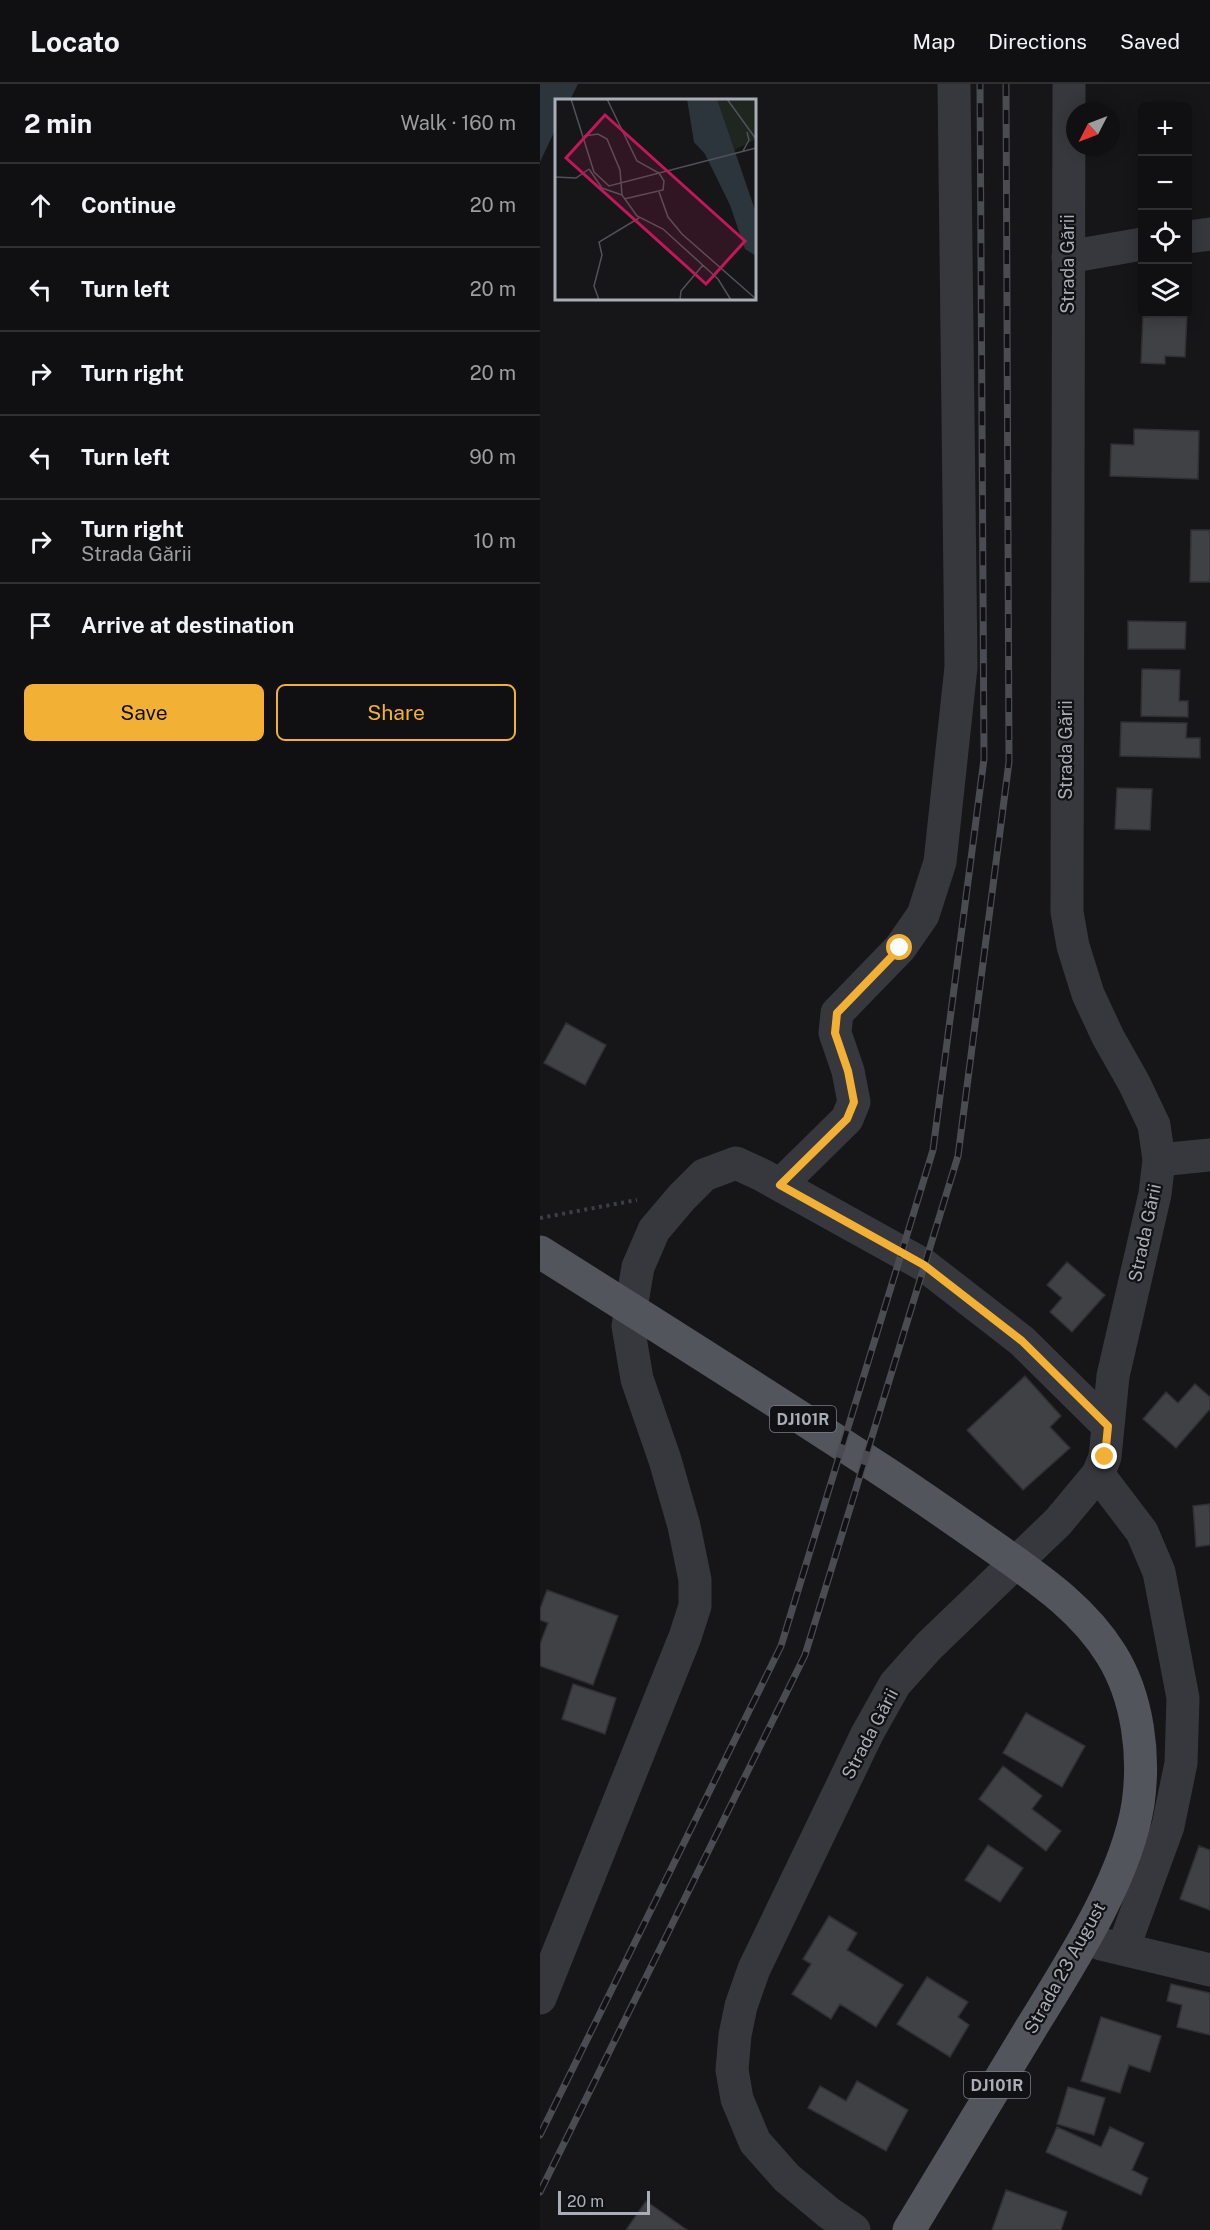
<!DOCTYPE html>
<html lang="en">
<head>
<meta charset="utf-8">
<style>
	:root { --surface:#101012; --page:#1e1e20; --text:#f1f3f6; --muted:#9c9d9f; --line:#303032; --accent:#f2b134 }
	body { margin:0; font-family:"Public Sans",sans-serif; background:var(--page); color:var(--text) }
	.controls { position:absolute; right:18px; top:18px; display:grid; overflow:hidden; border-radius:9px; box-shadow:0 3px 15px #0003 }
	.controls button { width:54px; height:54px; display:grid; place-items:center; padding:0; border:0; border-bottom:2px solid var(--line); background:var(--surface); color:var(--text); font:30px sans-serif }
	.compass { position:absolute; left:526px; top:18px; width:54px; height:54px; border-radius:50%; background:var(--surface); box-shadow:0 3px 15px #0003; rotate:228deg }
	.scale { position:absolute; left:18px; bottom:15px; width:92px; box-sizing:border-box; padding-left:6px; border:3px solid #a8adb8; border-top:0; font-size:16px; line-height:21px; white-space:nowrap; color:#a8adb8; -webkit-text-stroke:4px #111113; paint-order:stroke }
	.stop { position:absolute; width:18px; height:18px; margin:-14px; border:4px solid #f2b134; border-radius:50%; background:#fff }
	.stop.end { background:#f2b134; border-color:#fff; box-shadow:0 2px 6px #0008 }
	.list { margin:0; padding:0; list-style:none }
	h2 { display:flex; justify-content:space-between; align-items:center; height:78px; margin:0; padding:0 24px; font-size:26px }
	h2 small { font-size:20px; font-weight:400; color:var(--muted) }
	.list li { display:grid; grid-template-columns:39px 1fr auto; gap:18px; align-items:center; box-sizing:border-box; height:84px; padding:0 24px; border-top:2px solid var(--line) }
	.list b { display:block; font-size:22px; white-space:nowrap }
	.list p { margin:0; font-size:20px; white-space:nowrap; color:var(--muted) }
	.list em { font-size:20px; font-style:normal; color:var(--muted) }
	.actions { display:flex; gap:12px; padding:18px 24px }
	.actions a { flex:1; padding:14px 0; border:2px solid var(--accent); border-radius:9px; text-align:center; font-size:21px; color:var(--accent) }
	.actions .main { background:var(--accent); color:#111 }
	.icon { flex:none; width:33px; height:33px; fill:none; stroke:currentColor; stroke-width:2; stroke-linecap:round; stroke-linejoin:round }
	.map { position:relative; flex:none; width:670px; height:2146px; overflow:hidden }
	header { display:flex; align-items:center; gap:36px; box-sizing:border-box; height:84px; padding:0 30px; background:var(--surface); border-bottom:2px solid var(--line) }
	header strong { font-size:28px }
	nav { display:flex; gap:33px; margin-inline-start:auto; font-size:21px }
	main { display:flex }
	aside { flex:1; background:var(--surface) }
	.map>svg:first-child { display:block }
</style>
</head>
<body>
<header>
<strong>Locato</strong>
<nav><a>Map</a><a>Directions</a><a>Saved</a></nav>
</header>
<main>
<aside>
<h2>2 min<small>Walk · 160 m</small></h2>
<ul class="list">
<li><svg class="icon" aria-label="ahead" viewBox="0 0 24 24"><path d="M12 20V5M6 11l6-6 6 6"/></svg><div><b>Continue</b></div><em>20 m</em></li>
<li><svg class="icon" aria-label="left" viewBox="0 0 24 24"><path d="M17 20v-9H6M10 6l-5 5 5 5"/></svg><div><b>Turn left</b></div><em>20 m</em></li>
<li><svg class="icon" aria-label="right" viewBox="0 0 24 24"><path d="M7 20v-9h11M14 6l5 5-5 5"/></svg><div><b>Turn right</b></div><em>20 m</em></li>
<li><svg class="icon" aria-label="left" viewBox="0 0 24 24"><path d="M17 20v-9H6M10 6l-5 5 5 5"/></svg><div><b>Turn left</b></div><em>90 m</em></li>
<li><svg class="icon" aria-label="right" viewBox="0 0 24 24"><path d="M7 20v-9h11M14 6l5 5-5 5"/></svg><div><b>Turn right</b><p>Strada Gării</p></div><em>10 m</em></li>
<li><svg class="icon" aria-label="arrive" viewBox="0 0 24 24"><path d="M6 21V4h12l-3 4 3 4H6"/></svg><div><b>Arrive at destination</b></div></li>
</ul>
<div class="actions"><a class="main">Save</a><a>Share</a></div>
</aside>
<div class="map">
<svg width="670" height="2146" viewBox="0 0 670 2146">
	<rect width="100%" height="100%" fill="#161618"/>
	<!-- water -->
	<path fill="#2c353c" d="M 0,0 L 38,0 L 30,16 L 16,16 L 16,44 L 0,78 Z"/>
	<!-- building -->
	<path fill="#404145" stroke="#303034" stroke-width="1.5" d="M 603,230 L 647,231 L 645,273 L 625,272 L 625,280 L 601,279 Z
		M 594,345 L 659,347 L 658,395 L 570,392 L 571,360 L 594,361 Z
		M 651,446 L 670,446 L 670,498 L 650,498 Z
		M 588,537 L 646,538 L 645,565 L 588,565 Z
		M 602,585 L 640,586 L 639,617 L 648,617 L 648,633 L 601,632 Z
		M 581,638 L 647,639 L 646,654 L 660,654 L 660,674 L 580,672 Z
		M 577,704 L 612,705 L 610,746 L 575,745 Z
		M 26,939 L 66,961 L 45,1001 L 4,979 Z
		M 527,1178 L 565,1211 L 532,1248 L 510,1228 L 522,1214 L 507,1201 Z
		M 485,1292 L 521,1332 L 510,1343 L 530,1364 L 483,1406 L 427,1346 Z
		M 655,1300 L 670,1313 L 670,1325 L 636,1364 L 603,1335 L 626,1308 L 638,1319 Z
		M 670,1420 L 670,1461 L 656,1463 L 653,1422 Z
		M 7,1506 L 78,1532 L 53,1601 L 0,1582 L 0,1560 L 8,1539 L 0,1536 L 0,1525 Z
		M 33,1600 L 76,1614 L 65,1650 L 22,1635 Z
		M 486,1629 L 545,1662 L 522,1703 L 463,1669 Z
		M 463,1682 L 502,1712 L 492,1725 L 521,1747 L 506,1767 L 439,1715 Z
		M 448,1761 L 483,1784 L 460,1818 L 425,1796 Z
		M 659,1762 L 670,1766 L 670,1826 L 640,1815 Z
		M 289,1832 L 317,1849 L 307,1866 L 363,1901 L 336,1943 L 300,1920 L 291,1935 L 252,1910 L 271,1880 L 263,1875 Z
		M 387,1893 L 428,1918 L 418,1933 L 429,1941 L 410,1973 L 357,1940 Z
		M 631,1900 L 670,1909 L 670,1951 L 637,1943 L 642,1921 L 627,1917 Z
		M 561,1933 L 621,1952 L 610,1988 L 589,1981 L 580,2009 L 541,1997 Z
		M 317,1997 L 368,2026 L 346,2067 L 268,2024 L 280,2002 L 306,2017 Z
		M 528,2003 L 565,2014 L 554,2051 L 517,2040 Z
		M 517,2043 L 561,2063 L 570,2043 L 604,2059 L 592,2086 L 608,2094 L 601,2111 L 506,2068 Z
		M 466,2106 L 527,2128 L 521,2146 L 452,2146 Z
		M 106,2117 L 147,2146 L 86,2146 Z"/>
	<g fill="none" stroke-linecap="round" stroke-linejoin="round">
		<!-- path -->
		<path stroke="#3d3f44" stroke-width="4" stroke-dasharray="3 4.5" stroke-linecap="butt" d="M 0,1134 L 97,1116"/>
		<!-- minor -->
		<path stroke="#37383d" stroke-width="33" d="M 648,153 L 670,150
			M 528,173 L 602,160
			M 619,1076 L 670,1071
			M 240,1101 L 307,1035 L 314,1018 L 308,987 L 295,949 L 297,929 L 360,864 L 383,831 L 400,778 L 421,583 L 414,0
			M 558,1390 L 602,1448 L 619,1488 L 643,1614 L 641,1679 L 628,1742 L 583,1865
			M 561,1860 L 670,1886
			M 0,1914 L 145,1553 L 155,1522 L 155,1496 L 144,1442 L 125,1376 L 97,1295 L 88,1242 L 98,1183 L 114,1146 L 142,1113 L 164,1091 L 196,1079 L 222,1091 L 384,1181 L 482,1257 L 568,1342
			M 314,2146 L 289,2129 L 247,2094 L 215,2058 L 197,2015 L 192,1986 L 195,1951 L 201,1922 L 214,1885 L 327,1650 L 355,1600 L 389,1562 L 518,1438 L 558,1390 L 565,1373 L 573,1292 L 615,1110 L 619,1076 L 614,1041 L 594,999 L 568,953 L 548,910 L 533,862 L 527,828 L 529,0"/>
		<!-- major -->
		<path stroke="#53555c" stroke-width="33" d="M 0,1168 C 116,1241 232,1314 346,1389 C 384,1414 421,1440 458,1466 C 500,1496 543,1525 571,1570 C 598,1613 605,1671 598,1720 C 586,1795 531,1879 491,1944 C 450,2011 410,2079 369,2146"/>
		<!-- rail casing -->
		<g stroke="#4a4c52" stroke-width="7">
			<path id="rail" d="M 0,2051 L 241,1562 L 393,1066 L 444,675 L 440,0
				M 0,2108 L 265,1571 L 418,1072 L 469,678 L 466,0"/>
		</g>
		<!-- rail -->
		<use href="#rail" stroke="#111113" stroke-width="4.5" stroke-dasharray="14" stroke-linecap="butt"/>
	</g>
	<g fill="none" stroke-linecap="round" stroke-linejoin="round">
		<!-- route -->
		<path stroke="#f2b134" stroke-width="8" d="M 360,864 L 297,929 L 295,949 L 308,987 L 314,1018 L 307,1035 L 240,1101 L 384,1181 L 482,1257 L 568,1342 L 565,1373"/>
	</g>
	<g text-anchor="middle" stroke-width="4.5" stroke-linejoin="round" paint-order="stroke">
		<!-- shield labels -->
		<g fill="#111113" stroke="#7b7e86" stroke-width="1.5">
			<rect x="230" y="1322" width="66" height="26" rx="4.5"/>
			<rect x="424" y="1988" width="66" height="26" rx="4.5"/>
		</g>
		<g font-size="16" font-weight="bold" fill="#a8adb8">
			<text x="263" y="1341">DJ101R</text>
			<text x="457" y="2007">DJ101R</text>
		</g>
		<!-- street labels -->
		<g font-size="18" fill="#a8adb8" stroke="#111113">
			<text transform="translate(528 180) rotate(-90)" y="6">Strada Gării</text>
			<text transform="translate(526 666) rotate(-90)" y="6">Strada Gării</text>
			<text transform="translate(605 1149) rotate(-78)" y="6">Strada Gării</text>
			<text transform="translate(330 1650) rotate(-62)" y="6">Strada Gării</text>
			<text transform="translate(525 1884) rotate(-61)" y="6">Strada 23 August</text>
		</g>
	</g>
	<!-- overview -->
	<g transform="translate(15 15)">
		<rect width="201" height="201" fill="#161618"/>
		<path d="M 162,0 L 201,0 L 201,40 L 179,51 Z" fill="#1e261f"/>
		<path d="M 132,0 L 162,0 L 201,114 L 201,157 L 190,150 L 175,106 L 150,55 L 139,43 Z" fill="#2c353c"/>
		<path fill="none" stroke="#505258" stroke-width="1.5" d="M 16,0 L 39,73 L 54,87 L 201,49M 52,0 L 82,62 L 104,74 L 109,82 L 108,91 L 69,100M 172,0 L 201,40M 29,37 L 43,35 L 52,40 L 65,71 L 67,96 L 82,117 L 108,130 L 163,180 L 176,201M 188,52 L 194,41 L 192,33M 34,70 L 47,89 L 67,96M 0,78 L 21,79 L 34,70M 104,93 L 113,118 L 127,135 L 201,200M 44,201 L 39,187 L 47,156 L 44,143 L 84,119M 125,201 L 126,192 L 148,166"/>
		<path fill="#c2185b" fill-opacity="0.15" stroke="#c2185b" stroke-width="3" d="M 50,16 L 190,142 L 151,185 L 11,59 Z"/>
		<rect width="201" height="201" fill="none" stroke="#a8adb8" stroke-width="3"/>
	</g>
</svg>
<div class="controls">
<button>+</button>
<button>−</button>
<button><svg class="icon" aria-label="locate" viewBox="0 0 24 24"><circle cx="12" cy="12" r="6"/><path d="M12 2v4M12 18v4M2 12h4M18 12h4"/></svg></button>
<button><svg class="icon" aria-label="layers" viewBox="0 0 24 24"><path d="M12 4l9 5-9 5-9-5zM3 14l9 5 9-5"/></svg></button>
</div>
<svg class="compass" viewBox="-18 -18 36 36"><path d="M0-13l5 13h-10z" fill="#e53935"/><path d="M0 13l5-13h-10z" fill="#9c9d9f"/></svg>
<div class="scale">20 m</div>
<div class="stop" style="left:360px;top:864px"></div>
<div class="stop end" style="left:565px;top:1373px"></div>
</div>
</main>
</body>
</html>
